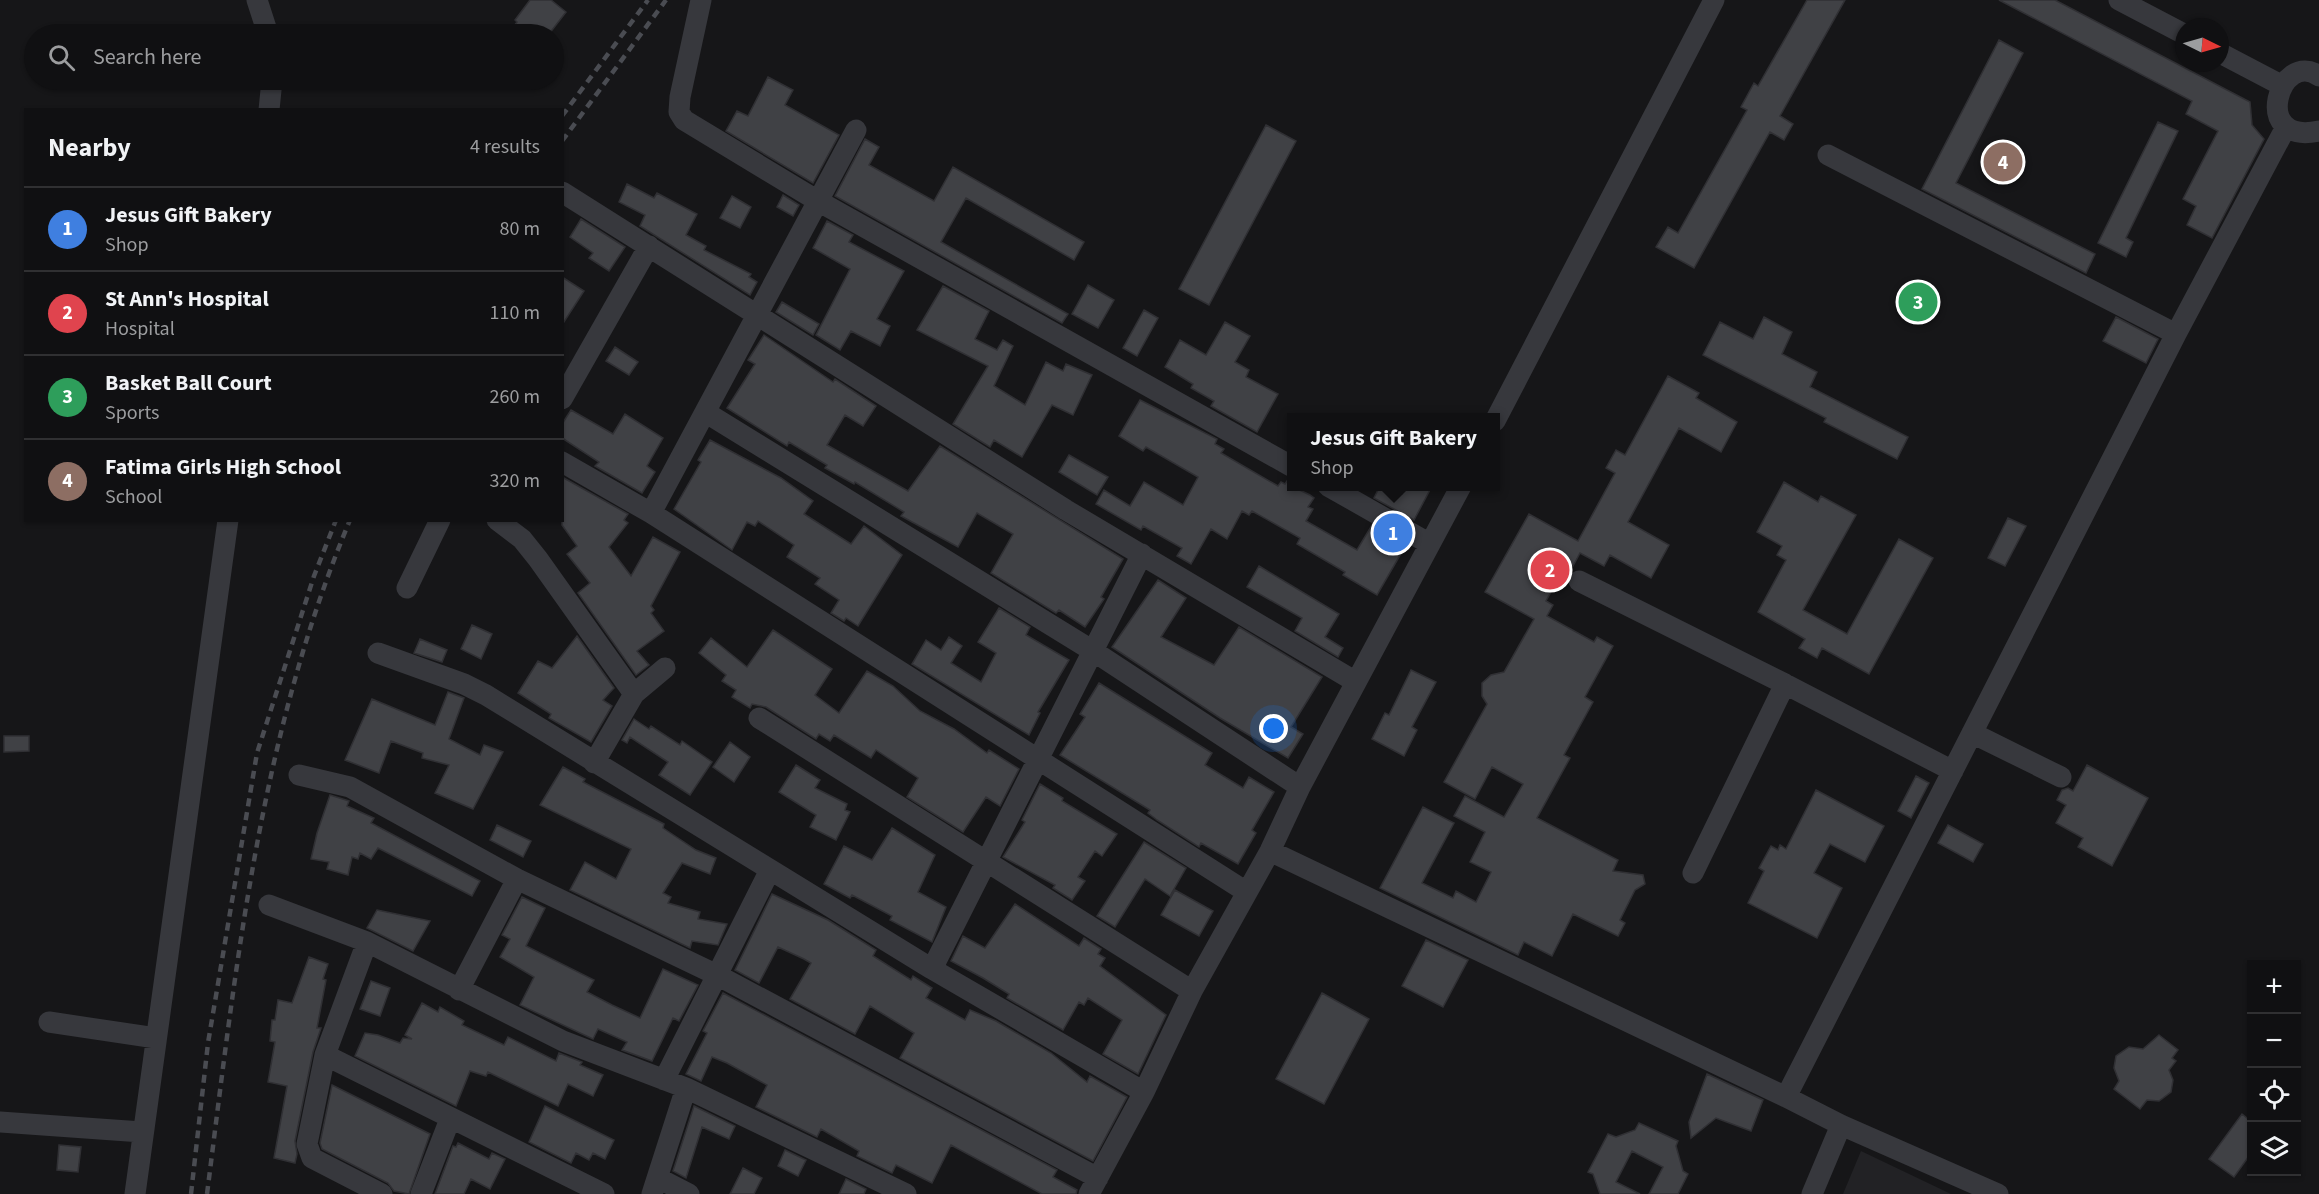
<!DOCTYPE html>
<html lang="en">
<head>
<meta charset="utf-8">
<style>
	:root { --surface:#101012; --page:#19191b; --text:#f1f3f6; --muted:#9c9d9f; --line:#303032; --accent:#ea580c }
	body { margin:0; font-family:"Source Sans 3",sans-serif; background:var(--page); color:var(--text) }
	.controls { position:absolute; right:18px; bottom:18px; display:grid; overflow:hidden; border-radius:0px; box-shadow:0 2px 4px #0004 }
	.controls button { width:54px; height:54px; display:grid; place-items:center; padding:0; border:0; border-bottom:2px solid var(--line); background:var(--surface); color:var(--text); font:30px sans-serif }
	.compass { position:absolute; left:2175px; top:18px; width:54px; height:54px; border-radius:50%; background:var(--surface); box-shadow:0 2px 4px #0004; rotate:95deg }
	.you { position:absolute; left:1274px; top:729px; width:21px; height:21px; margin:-15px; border:4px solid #fff; border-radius:50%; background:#1a73e8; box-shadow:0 0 0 9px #1a73e833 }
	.badge { display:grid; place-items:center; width:39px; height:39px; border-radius:50%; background:var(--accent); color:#fff; font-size:20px; font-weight:700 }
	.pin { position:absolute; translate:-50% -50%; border:3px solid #fff; box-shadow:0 2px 6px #0006 }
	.popup { position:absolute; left:1287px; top:413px; width:213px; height:78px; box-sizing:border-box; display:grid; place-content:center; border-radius:0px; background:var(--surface); filter:drop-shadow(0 2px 4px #0005); font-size:20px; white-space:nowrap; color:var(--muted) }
	.popup b { font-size:22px; color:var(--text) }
	.popup::after { content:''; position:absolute; left:50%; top:100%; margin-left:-12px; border:12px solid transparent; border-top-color:var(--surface) }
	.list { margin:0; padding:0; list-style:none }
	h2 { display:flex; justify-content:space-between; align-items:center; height:78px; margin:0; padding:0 24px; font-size:26px }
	h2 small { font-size:20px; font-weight:400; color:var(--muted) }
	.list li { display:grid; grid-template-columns:39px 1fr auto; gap:18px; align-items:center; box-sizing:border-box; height:84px; padding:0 24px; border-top:2px solid var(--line) }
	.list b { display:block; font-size:22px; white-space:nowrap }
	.list p { margin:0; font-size:20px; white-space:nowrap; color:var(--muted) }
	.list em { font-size:20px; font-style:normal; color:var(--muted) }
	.icon { flex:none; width:33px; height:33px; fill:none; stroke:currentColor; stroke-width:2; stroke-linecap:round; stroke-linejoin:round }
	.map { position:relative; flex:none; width:2319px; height:1194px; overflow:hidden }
	.search { position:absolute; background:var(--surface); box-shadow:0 2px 4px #0004; left:24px; top:24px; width:540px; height:66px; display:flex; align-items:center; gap:15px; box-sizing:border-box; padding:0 21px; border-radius:33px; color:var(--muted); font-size:22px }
	.panel { position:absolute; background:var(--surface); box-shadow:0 2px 4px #0004; left:24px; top:108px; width:540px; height:414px; border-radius:0px }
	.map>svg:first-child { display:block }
</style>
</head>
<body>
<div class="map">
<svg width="2319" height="1194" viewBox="0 0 2319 1194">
	<rect width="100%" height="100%" fill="#161618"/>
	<!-- built -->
	<path fill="#222225" d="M 1861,1151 L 1951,1194 L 1843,1194 Z"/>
	<!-- building -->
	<path fill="#404145" stroke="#303034" stroke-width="1.5" d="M 530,0 L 551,0 L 566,12 L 549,34 L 508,34 L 517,22 L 515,20 Z
		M 1807,0 L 1845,0 L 1780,116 L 1793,124 L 1784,140 L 1770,132 L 1694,268 L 1656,247 L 1668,227 L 1678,233 L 1747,110 L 1741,107 L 1754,83 L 1758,86 Z
		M 1999,0 L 2055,0 L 2250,102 L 2252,125 L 2264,139 L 2212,238 L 2187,225 L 2196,206 L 2183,199 L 2218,131 L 2186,114 L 2192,101 Z
		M 1999,40 L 2023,53 L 1956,183 L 2095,254 L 2086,273 L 1922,189 Z
		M 768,77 L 793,90 L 785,105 L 839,135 L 813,183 L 726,131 L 737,111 L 748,116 Z
		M 2158,122 L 2178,131 L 2126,238 L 2133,242 L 2126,257 L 2098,243 Z
		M 1266,125 L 1296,141 L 1209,305 L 1179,289 Z
		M 865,139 L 879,147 L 869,165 L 934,201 L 953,167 L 1084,242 L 1074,260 L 966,198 L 941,242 L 1068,314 L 1062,323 L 835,196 Z
		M 627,184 L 654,198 L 657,193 L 697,214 L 686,235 L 706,246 L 704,250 L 751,274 L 749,277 L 757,282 L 750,295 L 640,226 L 645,215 L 619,202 Z
		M 783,195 L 799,205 L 793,216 L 777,207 Z
		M 732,196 L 751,207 L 740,228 L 720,218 Z
		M 581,219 L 625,247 L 609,271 L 589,258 L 593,253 L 570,237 Z
		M 827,221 L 853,235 L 849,242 L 904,271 L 877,319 L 890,326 L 880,346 L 851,331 L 840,350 L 816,335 L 850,269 L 813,248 Z
		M 562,277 L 584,291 L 562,325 Z
		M 1088,285 L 1114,300 L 1098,328 L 1072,314 Z
		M 943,286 L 989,311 L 975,339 L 997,350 L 1003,340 L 1013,346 L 994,386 L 1025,405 L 1046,362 L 1063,371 L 1066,364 L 1092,375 L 1073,415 L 1052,405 L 1022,457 L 994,440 L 990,447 L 953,424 L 988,366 L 917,330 Z
		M 782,302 L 819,324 L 813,335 L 776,312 Z
		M 1144,310 L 1158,318 L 1137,356 L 1123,348 Z
		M 1764,317 L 1792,332 L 1782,354 L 1817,372 L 1810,387 L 1908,437 L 1897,459 L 1824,422 L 1826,418 L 1703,355 L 1720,322 L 1753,339 Z
		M 2116,317 L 2158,339 L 2146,363 L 2103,341 Z
		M 1225,322 L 1250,336 L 1235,362 L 1249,370 L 1246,377 L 1278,394 L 1257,432 L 1211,406 L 1214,401 L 1191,388 L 1193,384 L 1165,367 L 1180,340 L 1206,355 Z
		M 764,335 L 833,382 L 835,379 L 876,406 L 863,426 L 845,415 L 827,445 L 908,491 L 940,446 L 1123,559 L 1101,597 L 1104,599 L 1085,627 L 1059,610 L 1056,613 L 991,573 L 1013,534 L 977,513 L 958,547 L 901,516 L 904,512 L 855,482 L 854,484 L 825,468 L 827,465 L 789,442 L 787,446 L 727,408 L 755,364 L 748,360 Z
		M 615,347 L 638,362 L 629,375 L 606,361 Z
		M 1668,376 L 1699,393 L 1696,398 L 1737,422 L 1721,452 L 1679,428 L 1628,522 L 1669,545 L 1651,578 L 1610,555 L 1604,566 L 1580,553 L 1573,566 L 1567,563 L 1546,601 L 1553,605 L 1547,616 L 1594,642 L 1597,637 L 1613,646 L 1585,697 L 1593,702 L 1564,755 L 1570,758 L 1537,818 L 1618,860 L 1613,871 L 1643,875 L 1645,884 L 1635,890 L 1620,920 L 1625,923 L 1618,936 L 1573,914 L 1552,956 L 1524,942 L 1518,955 L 1380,888 L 1423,807 L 1454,823 L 1422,883 L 1453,898 L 1456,891 L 1476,902 L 1491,872 L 1470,862 L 1485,832 L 1454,816 L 1465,796 L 1504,817 L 1523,784 L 1492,767 L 1475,799 L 1444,782 L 1487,704 L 1482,696 L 1482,683 L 1491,675 L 1504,672 L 1534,619 L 1485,592 L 1529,514 L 1578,541 L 1615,473 L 1606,468 L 1616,450 L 1625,455 Z
		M 1140,400 L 1217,439 L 1215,444 L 1224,449 L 1221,453 L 1278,486 L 1281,482 L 1285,484 L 1287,481 L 1291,486 L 1310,495 L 1314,498 L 1308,507 L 1313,509 L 1306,521 L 1357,550 L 1372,525 L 1406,545 L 1377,595 L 1343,575 L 1345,572 L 1297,544 L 1300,538 L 1252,511 L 1249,515 L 1242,511 L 1227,539 L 1211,529 L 1191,564 L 1177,556 L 1182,548 L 1143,526 L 1141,530 L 1096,504 L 1104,490 L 1130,506 L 1144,482 L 1183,505 L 1198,477 L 1146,447 L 1143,451 L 1119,436 Z
		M 571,410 L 613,434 L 625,414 L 663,438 L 647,466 L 655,472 L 642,493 L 595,466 L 599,462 L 562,438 L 562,424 Z
		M 710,440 L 781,478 L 813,501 L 804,514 L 851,544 L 864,526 L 902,555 L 858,626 L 846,618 L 844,621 L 831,613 L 839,600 L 815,584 L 820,578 L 787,557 L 794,545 L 758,521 L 755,526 L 747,522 L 732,550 L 674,509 L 701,462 L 698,460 Z
		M 1069,455 L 1108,477 L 1097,495 L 1059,472 Z
		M 562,477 L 628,514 L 624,520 L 628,523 L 609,547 L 631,576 L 653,537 L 680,552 L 651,606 L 654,610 L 651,613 L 664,631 L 637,651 L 649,665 L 636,675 L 578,593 L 590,583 L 567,554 L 577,546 L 562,525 Z
		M 1784,482 L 1818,502 L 1821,496 L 1856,515 L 1803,610 L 1847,634 L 1899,539 L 1933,558 L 1869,674 L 1822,648 L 1817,658 L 1799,648 L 1805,639 L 1758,612 L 1786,560 L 1777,555 L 1782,546 L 1757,532 Z
		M 1380,486 L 1388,486 L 1402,494 L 1405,486 L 1432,486 L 1414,520 L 1374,498 Z
		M 2008,518 L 2026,526 L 2005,566 L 1988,558 Z
		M 1259,566 L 1339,614 L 1325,637 L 1343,648 L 1338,657 L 1295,631 L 1302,618 L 1247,587 Z
		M 1158,580 L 1186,598 L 1161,637 L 1214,665 L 1239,627 L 1322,677 L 1291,727 L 1303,734 L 1288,758 L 1220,718 L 1112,647 Z
		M 999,608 L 1030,627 L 1026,635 L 1069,660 L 1038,712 L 1040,713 L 1029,735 L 912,664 L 926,640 L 941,650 L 949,637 L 962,646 L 951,663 L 981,682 L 996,653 L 978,642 Z
		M 472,625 L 492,634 L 481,659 L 461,649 Z
		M 773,630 L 832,669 L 815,695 L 839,713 L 867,671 L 893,686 L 920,711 L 954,729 L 987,753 L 989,750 L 1019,769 L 1000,806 L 986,797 L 963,832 L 907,797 L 918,778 L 876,750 L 871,758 L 834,735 L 830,741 L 819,734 L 816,739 L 766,707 L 752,704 L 750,708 L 732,697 L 736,690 L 722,681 L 726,675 L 699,653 L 711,638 L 747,667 Z
		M 577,636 L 614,688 L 603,700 L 612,706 L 591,742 L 549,718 L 551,714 L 518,693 L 538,661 L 552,668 Z
		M 420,639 L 447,650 L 442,662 L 414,653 Z
		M 1411,670 L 1436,682 L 1412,727 L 1417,730 L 1404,756 L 1372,739 L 1385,713 L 1389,715 Z
		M 1099,683 L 1212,753 L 1205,765 L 1243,788 L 1249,777 L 1274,792 L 1252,830 L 1256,833 L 1238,864 L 1201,843 L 1199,847 L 1157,820 L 1148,813 L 1150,810 L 1060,755 L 1085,717 L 1080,714 Z
		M 448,692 L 464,698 L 449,739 L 480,755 L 484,745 L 503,752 L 473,809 L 435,793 L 449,765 L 422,758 L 423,753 L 391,741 L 379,773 L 345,760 L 372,699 L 435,725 Z
		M 634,719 L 649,729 L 651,726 L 680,745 L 682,741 L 712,762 L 690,795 L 659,775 L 668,762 L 630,737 L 627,743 L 622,740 Z
		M 4,736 L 29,736 L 29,751 L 4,752 Z
		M 730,742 L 750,757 L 734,782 L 713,767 Z
		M 796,765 L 820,780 L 815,788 L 847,804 L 845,810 L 850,812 L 836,840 L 810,827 L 816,815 L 779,792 Z
		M 2087,765 L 2148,798 L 2112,866 L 2078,847 L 2083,838 L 2056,823 L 2066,805 L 2057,800 L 2062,790 L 2068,788 L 2073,791 Z
		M 563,767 L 585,779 L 583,782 L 664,824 L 663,828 L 696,850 L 716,858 L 710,874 L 682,863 L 663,893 L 671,897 L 668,903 L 700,912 L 698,919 L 727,924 L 718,945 L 692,941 L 690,948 L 570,890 L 585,862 L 616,879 L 631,849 L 540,805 Z
		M 1916,776 L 1929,783 L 1911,818 L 1898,811 Z
		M 1040,784 L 1063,798 L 1062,801 L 1117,834 L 1102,856 L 1095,851 L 1078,877 L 1085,881 L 1072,900 L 1053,888 L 1055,885 L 1003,857 L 1025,822 L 1022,820 Z
		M 1816,790 L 1884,826 L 1865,862 L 1830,844 L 1814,873 L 1842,888 L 1817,938 L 1748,903 L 1764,871 L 1759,868 L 1771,846 L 1778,850 L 1780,845 L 1786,849 Z
		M 330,795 L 349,801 L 347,806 L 374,818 L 371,823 L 480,881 L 472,896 L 378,848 L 371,859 L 360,853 L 358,859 L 352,857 L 348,875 L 327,869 L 329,862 L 311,859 L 317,833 Z
		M 497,825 L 531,841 L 523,857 L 490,840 Z
		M 1948,825 L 1983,844 L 1973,862 L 1938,843 Z
		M 892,828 L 935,855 L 918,892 L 946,907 L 932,942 L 890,920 L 892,916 L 852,895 L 850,898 L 824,884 L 844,846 L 872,860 Z
		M 1144,842 L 1186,868 L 1170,896 L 1145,879 L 1115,927 L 1097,916 Z
		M 1175,890 L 1213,911 L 1199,936 L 1161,915 Z
		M 772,894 L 828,920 L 876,950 L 873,956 L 911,980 L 913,976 L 932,988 L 926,998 L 965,1020 L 970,1010 L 996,1021 L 1051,1053 L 1087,1082 L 1090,1076 L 1127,1097 L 1093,1161 L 900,1058 L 914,1033 L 870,1006 L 855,1034 L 790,999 L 811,963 L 804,959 L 778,947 L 759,983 L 735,970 Z
		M 522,897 L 545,908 L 526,946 L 594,980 L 587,992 L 612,1005 L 640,1018 L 663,969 L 698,985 L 679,1021 L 673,1018 L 652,1061 L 622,1050 L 627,1042 L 598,1029 L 593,1039 L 520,1005 L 534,977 L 500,957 L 510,939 L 502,935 Z
		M 1015,904 L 1079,946 L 1084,938 L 1101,949 L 1098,954 L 1105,958 L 1100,966 L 1166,1015 L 1138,1074 L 1103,1054 L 1122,1020 L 1088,998 L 1084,1005 L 1079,1002 L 1063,1030 L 1007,998 L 1009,994 L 983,978 L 951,961 L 963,936 L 985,948 Z
		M 377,910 L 430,921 L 413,951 L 367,928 Z
		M 1426,940 L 1468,960 L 1443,1007 L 1402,986 Z
		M 309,957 L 328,964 L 323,979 L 326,980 L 317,1028 L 321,1028 L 313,1052 L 295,1141 L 297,1154 L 295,1163 L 274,1158 L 287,1086 L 268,1082 L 275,1042 L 270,1041 L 272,1020 L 275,1020 L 278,1000 L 292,1003 Z
		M 371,981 L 390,988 L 380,1016 L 360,1009 Z
		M 723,993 L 1057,1170 L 1053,1177 L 1077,1190 L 1076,1194 L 1042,1194 L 951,1145 L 932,1183 L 896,1165 L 892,1173 L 857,1156 L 859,1151 L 821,1129 L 817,1137 L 756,1107 L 767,1085 L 727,1063 L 712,1057 L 701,1081 L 686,1074 L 707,1033 L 703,1031 Z
		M 1322,993 L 1369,1019 L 1324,1104 L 1276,1079 Z
		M 422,1003 L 438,1012 L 440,1007 L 464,1021 L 462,1025 L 504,1045 L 508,1037 L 556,1061 L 559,1053 L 582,1062 L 580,1065 L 603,1075 L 593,1096 L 568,1084 L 558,1106 L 488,1072 L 486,1076 L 470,1071 L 456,1106 L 355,1056 L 365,1033 L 378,1035 L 400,1043 L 403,1038 L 412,1039 L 405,1035 Z
		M 2159,1035 L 2178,1050 L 2172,1058 L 2176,1061 L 2169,1070 L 2173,1080 L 2171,1092 L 2159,1101 L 2147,1100 L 2140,1109 L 2114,1089 L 2119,1081 L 2114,1068 L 2116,1056 L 2129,1047 L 2143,1049 Z
		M 1707,1074 L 1763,1100 L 1751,1131 L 1716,1118 L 1691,1138 L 1689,1122 Z
		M 332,1085 L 430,1134 L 409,1194 L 394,1191 L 388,1183 L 322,1149 L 320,1143 Z
		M 545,1106 L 614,1140 L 605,1159 L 593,1153 L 589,1160 L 576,1153 L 571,1163 L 529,1142 Z
		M 694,1106 L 735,1126 L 729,1139 L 702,1127 L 686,1178 L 673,1171 Z
		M 2242,1114 L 2252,1122 L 2252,1152 L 2234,1177 L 2209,1159 Z
		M 1639,1123 L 1678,1141 L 1676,1146 L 1683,1171 L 1688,1174 L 1678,1194 L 1649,1194 L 1663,1167 L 1632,1151 L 1616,1182 L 1640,1194 L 1600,1194 L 1593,1174 L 1588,1172 L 1608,1134 L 1616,1137 L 1635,1130 Z
		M 458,1143 L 489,1159 L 492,1153 L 505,1159 L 490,1189 L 471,1179 L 464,1194 L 435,1194 L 453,1146 L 456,1147 Z
		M 59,1145 L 81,1147 L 78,1172 L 57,1170 Z
		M 785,1150 L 806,1160 L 798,1176 L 778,1166 Z
		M 743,1168 L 762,1178 L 754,1194 L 730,1194 Z
		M 846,1179 L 866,1189 L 864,1194 L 839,1194 Z"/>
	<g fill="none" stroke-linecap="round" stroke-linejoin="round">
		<!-- minor -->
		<path stroke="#37383d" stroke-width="21" d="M 257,0 L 268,34
			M 701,0 L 680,97 L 679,112 L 684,120 L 818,201 L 1291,466
			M 2119,0 L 2184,34
			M 2220,53 L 2281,85
			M 2319,76 C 2280,48 2249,146 2319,131
			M 269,110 L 272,80
			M 1828,155 L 2176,334
			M 562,192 L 1066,510 L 1356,682
			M 562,399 L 649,246
			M 705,412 L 1093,651 L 1300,787
			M 1495,421 L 1714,0
			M 562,462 L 651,513 L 1245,891
			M 1328,486 L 1430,544
			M 651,513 L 856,130
			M 497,520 L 522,539 L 538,559 L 634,694
			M 1579,581 L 1785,684
			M 407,588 L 440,520
			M 378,653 L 464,684 L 486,695 L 932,969 L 1144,1092
			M 759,718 L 1192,991
			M 1972,733 L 2061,777
			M 594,763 L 634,694 L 665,668
			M 299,775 L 350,787 L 517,879 L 717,975 L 1098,1178
			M 1270,851 L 1786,1097
			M 1693,873 L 1785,684 L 1953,771
			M 269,905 L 367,942 L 563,1041 L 686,1088 L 906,1194
			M 932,969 L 1142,554
			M 459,990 L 517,879
			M 49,1022 L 156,1038
			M 325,1055 L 367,942
			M 664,1080 L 770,870
			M 0,1122 L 142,1132
			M 658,1178 L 689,1194
			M 135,1194 L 228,520
			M 382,1194 L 312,1158 L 307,1144 L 325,1055 L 604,1194
			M 421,1194 L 450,1119
			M 652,1194 L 686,1088
			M 1089,1194 L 1144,1092 L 1192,991 L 1270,851 L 1300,787 L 1461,486
			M 1812,1194 L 1841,1125
			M 1998,1194 L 1841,1125 L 1786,1097 L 2176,334 L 2286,127"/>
		<!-- rail -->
		<path stroke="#4a4c52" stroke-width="4.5" stroke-dasharray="8 6" stroke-linecap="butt" d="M 562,116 L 648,0
			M 562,141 L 666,0
			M 191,1194 L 208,1043 L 257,753 L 314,576 L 336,520
			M 207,1194 C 236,966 260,734 350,520"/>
	</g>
</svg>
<div class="controls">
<button>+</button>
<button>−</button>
<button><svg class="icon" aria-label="locate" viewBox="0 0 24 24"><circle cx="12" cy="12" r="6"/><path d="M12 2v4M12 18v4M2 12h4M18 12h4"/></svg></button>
<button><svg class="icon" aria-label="layers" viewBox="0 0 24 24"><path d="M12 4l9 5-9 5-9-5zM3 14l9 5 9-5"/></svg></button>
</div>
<svg class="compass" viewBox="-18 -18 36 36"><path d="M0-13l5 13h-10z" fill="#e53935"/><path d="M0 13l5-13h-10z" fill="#9c9d9f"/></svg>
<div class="you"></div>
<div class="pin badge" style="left:1393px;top:533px;background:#3f7fe0">1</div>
<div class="popup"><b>Jesus Gift Bakery</b>Shop</div>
<div class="pin badge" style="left:1550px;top:570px;background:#e0444e">2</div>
<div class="pin badge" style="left:1918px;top:302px;background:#2e9e5b">3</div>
<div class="pin badge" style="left:2003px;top:162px;background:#8d6e63">4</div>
<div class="search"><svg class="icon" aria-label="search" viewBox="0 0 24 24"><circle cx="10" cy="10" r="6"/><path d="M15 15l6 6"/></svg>Search here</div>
<section class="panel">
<h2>Nearby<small>4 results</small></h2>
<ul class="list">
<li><span class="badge" style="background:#3f7fe0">1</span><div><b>Jesus Gift Bakery</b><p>Shop</p></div><em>80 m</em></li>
<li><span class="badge" style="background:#e0444e">2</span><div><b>St Ann's Hospital</b><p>Hospital</p></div><em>110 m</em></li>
<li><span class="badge" style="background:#2e9e5b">3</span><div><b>Basket Ball Court</b><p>Sports</p></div><em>260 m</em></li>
<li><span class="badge" style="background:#8d6e63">4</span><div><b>Fatima Girls High School</b><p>School</p></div><em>320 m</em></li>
</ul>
</section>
</div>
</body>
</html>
